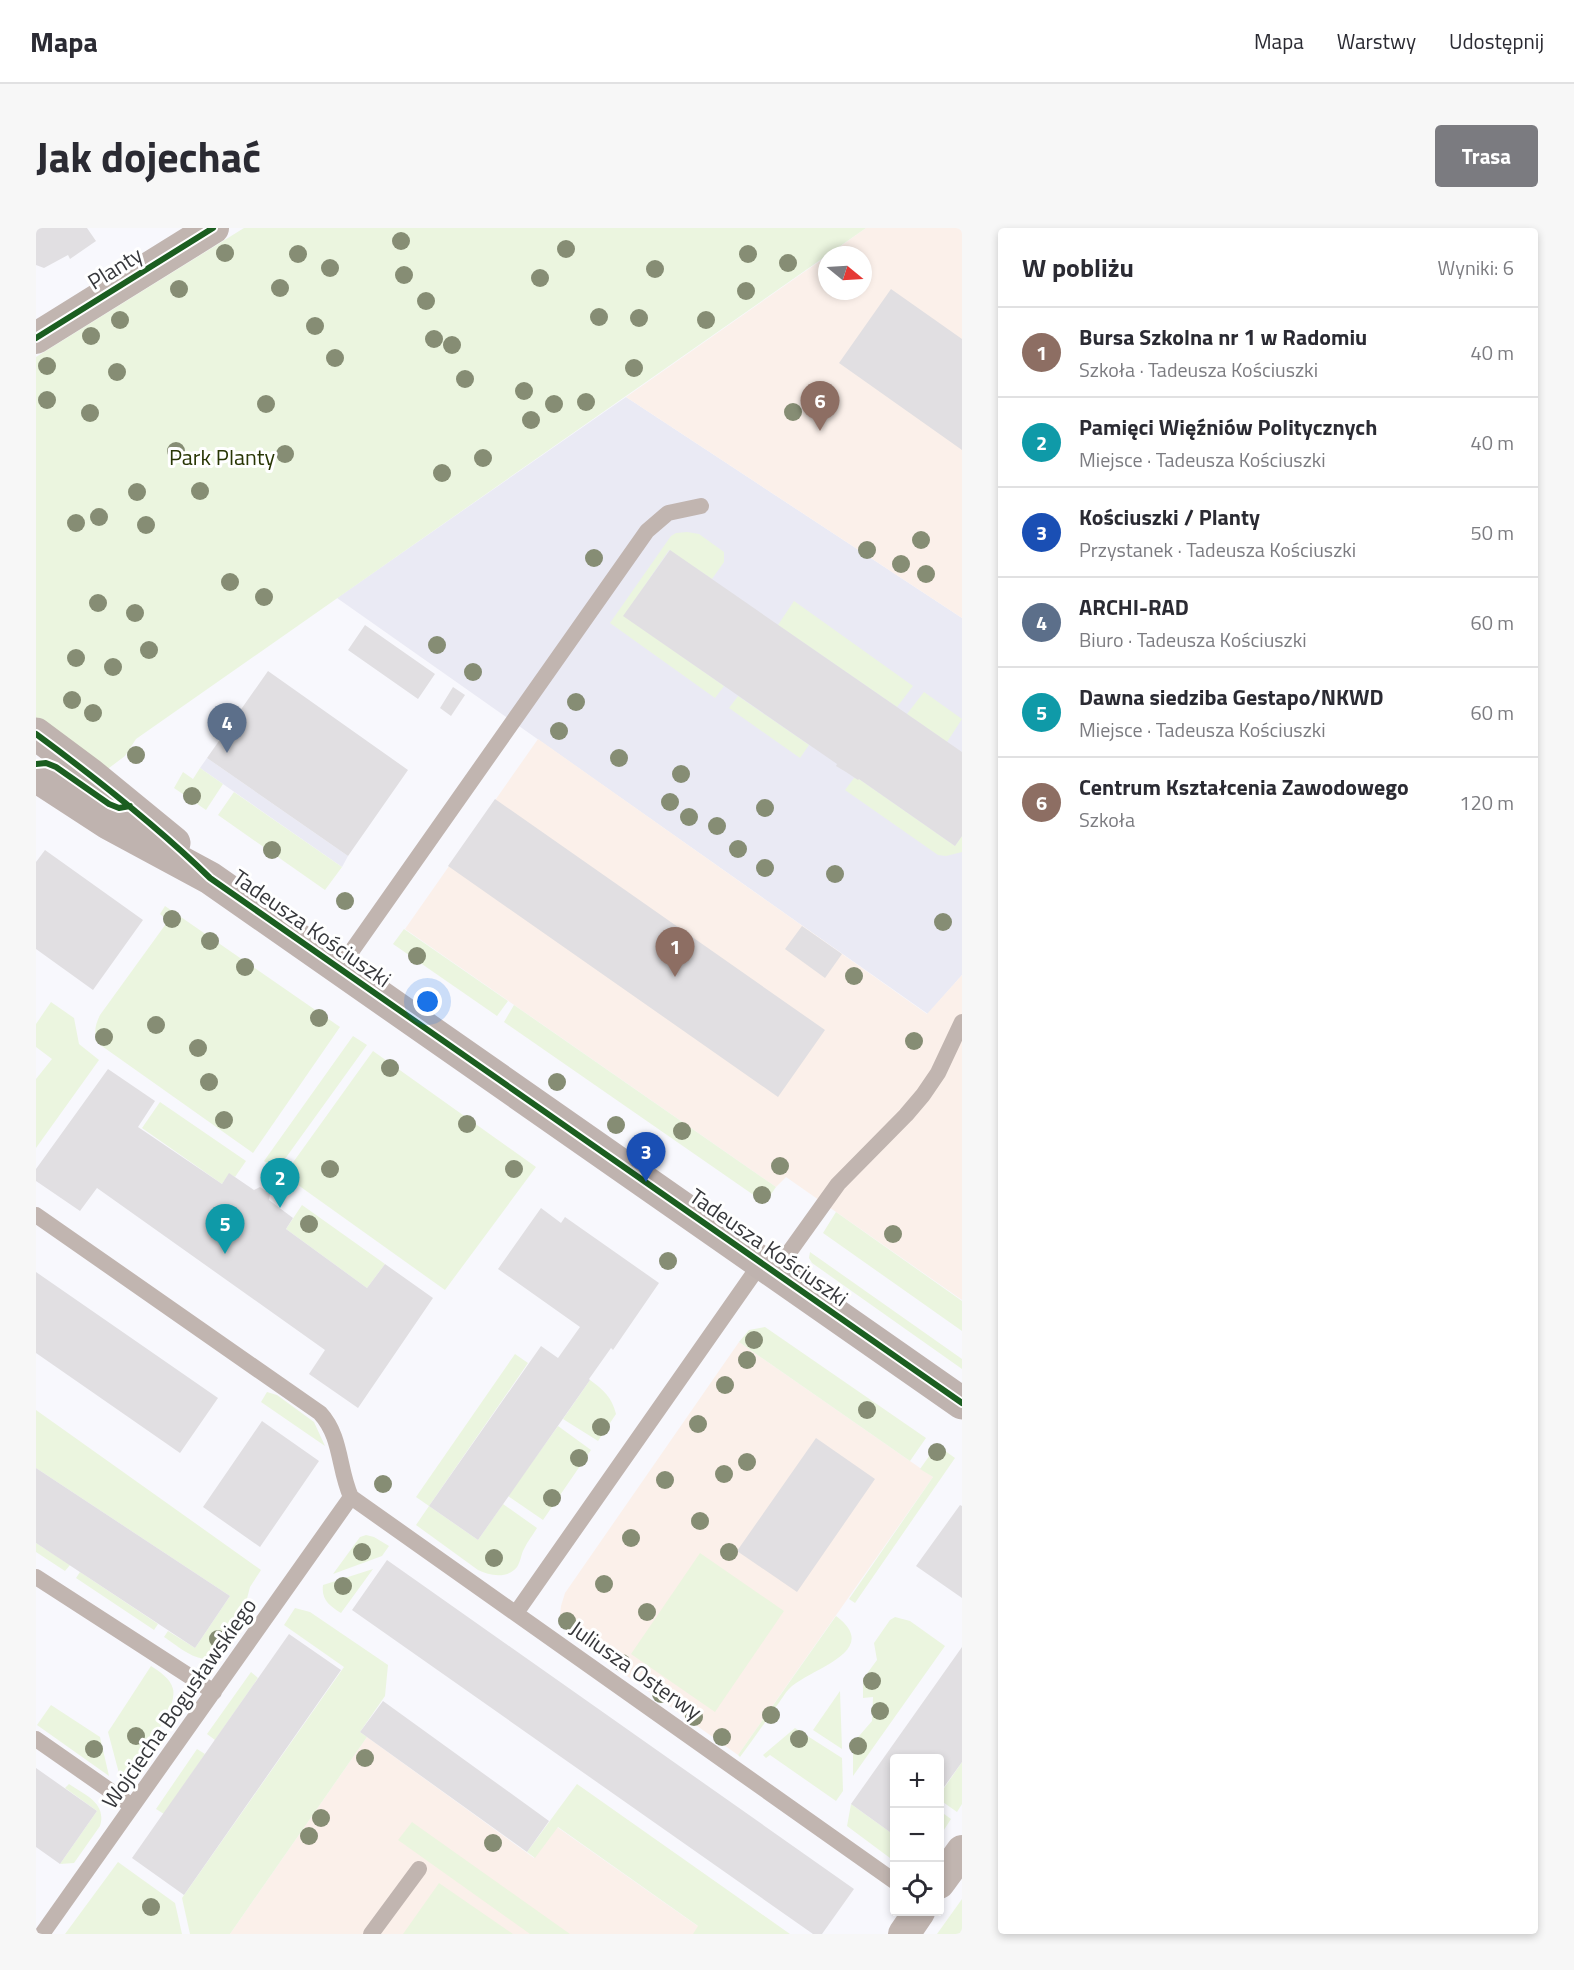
<!DOCTYPE html>
<html lang="pl">
<head>
<meta charset="utf-8">
<style>
	:root { --surface:#fff; --page:#f7f7f7; --text:#2b2b33; --muted:#7c7c81; --line:#e1e1e2; --accent:#7b7b80 }
	body { margin:0; font-family:"Titillium Web",sans-serif; background:var(--page); color:var(--text) }
	.controls { position:absolute; right:18px; bottom:18px; display:grid; overflow:hidden; border-radius:6px; box-shadow:0 3px 9px #0003 }
	.controls button { width:54px; height:54px; display:grid; place-items:center; padding:0; border:0; border-bottom:2px solid var(--line); background:var(--surface); color:var(--text); font:30px sans-serif }
	.compass { position:absolute; left:782px; top:18px; width:54px; height:54px; border-radius:50%; background:var(--surface); box-shadow:0 3px 9px #0003; rotate:108deg }
	.you { position:absolute; left:392px; top:774px; width:21px; height:21px; margin:-15px; border:4px solid #fff; border-radius:50%; background:#1a73e8; box-shadow:0 0 0 9px #1a73e833 }
	.badge { display:grid; place-items:center; width:39px; height:39px; border-radius:50%; background:var(--accent); color:#fff; font-size:20px; font-weight:700 }
	.pin { position:absolute; translate:-50% -50px; filter:drop-shadow(0 2px 3px #0008) }
	.pin::after { content:''; position:absolute; top:32px; width:21px; height:18px; background:inherit; clip-path:polygon(0 0,100% 0,50% 100%) }
	.list { margin:0; padding:0; list-style:none }
	h2 { display:flex; justify-content:space-between; align-items:center; height:78px; margin:0; padding:0 24px; font-size:26px }
	h2 small { font-size:20px; font-weight:400; color:var(--muted) }
	.list li { display:grid; grid-template-columns:39px 1fr auto; gap:18px; align-items:center; box-sizing:border-box; height:90px; padding:0 24px; border-top:2px solid var(--line) }
	.list b { display:block; font-size:22px; white-space:nowrap }
	.list p { margin:0; font-size:20px; white-space:nowrap; color:var(--muted) }
	.list em { font-size:20px; font-style:normal; color:var(--muted) }
	.icon { flex:none; width:33px; height:33px; fill:none; stroke:currentColor; stroke-width:2; stroke-linecap:round; stroke-linejoin:round }
	.map { position:relative; flex:none; width:926px; height:1706px; overflow:hidden; border-radius:6px }
	header { display:flex; align-items:center; gap:36px; box-sizing:border-box; height:84px; padding:0 30px; background:var(--surface); border-bottom:2px solid var(--line) }
	header strong { font-size:28px }
	nav { display:flex; gap:33px; margin-inline-start:auto; font-size:21px }
	.intro { display:flex; align-items:center; justify-content:space-between; box-sizing:border-box; height:144px; padding:0 36px }
	h1 { margin:0; font-size:42px }
	.button { padding:15px 27px; border-radius:6px; background:var(--accent); color:#fff; font-size:21px; font-weight:700 }
	main { display:flex; gap:36px; padding:0 36px }
	aside { flex:1; background:var(--surface); border-radius:6px; box-shadow:0 3px 9px #0003 }
	.map>svg:first-child { display:block }
</style>
</head>
<body>
<header>
<strong>Mapa</strong>
<nav><a>Mapa</a><a>Warstwy</a><a>Udostępnij</a></nav>
</header>
<div class="intro"><h1>Jak dojechać</h1><a class="button">Trasa</a></div>
<main>
<div class="map">
<svg width="926" height="1706" viewBox="0 0 926 1706">
	<rect width="100%" height="100%" fill="#f8f8fd"/>
	<!-- built -->
	<path fill="#eaeaf4" d="M 590,169 L 926,390 L 926,747 L 892,786 L 301,370 Z
		M 171,530 L 312,628 L 306,639 L 164,540 Z"/>
	<!-- education -->
	<path fill="#fbf0ea" d="M 830,0 L 926,0 L 926,390 L 590,169 L 791,28 L 791,63 L 827,63 L 827,27 L 792,27 Z
		M 502,511 L 891,786 L 926,747 L 926,1072 L 750,949 L 740,959 L 369,701 Z
		M 703,1114 L 897,1249 L 702,1527 L 532,1406 L 524,1389 L 525,1378 L 529,1365 Z
		M 331,1509 L 498,1630 L 521,1599 L 673,1706 L 194,1706 Z"/>
	<!-- green -->
	<path fill="#ebf5df" d="M 208,0 L 830,0 L 100,511 L 89,528 L 69,543 L 0,491 L 0,129 Z
		M 651,304 L 663,306 L 688,324 L 688,334 L 676,351 L 633,322 L 588,388 L 688,458 L 679,470 L 574,395 L 635,308 L 640,305 Z
		M 758,373 L 877,458 L 861,479 L 742,397 Z
		M 888,464 L 926,491 L 911,514 L 871,486 Z
		M 702,468 L 773,517 L 764,530 L 693,480 Z
		M 164,540 L 187,556 L 170,582 L 138,560 L 147,544 L 157,551 Z
		M 818,550 L 823,551 L 919,618 L 926,608 L 926,624 L 910,628 L 902,627 L 809,562 Z
		M 198,564 L 306,639 L 289,662 L 182,587 Z
		M 129,678 L 304,799 L 217,925 L 63,816 C 57,806 59,797 64,787 L 132,693 L 124,686 Z
		M 368,701 L 472,773 L 461,788 L 357,716 Z
		M 15,774 L 38,790 L 43,816 L 63,832 L 0,920 L 0,851 L 16,831 L 0,819 L 0,796 Z
		M 478,777 L 740,959 L 729,975 L 468,794 Z
		M 317,808 L 331,817 L 241,942 L 228,933 Z
		M 337,823 L 500,939 L 409,1062 L 248,947 Z
		M 124,874 L 210,933 L 199,949 L 193,946 L 186,956 L 106,900 Z
		M 266,977 L 349,1036 L 331,1060 L 250,1001 Z
		M 800,984 L 926,1073 L 926,1103 L 787,1005 Z
		M 774,1024 L 926,1131 L 926,1141 L 776,1035 L 773,1030 Z
		M 729,1099 L 890,1210 L 874,1233 L 703,1114 L 713,1102 Z
		M 479,1126 L 492,1135 L 393,1278 L 442,1312 L 467,1276 L 501,1300 C 497,1307 491,1314 488,1321 C 485,1326 485,1333 481,1339 C 471,1351 454,1348 442,1342 L 380,1297 L 393,1278 L 380,1269 Z
		M 554,1152 C 568,1162 576,1170 580,1186 L 562,1213 L 527,1191 Z
		M 231,1164 L 241,1167 L 278,1194 L 289,1218 L 225,1174 Z
		M 0,1182 L 225,1342 L 214,1359 L 207,1386 L 177,1430 C 160,1435 142,1418 128,1409 L 132,1403 L 159,1420 L 194,1368 L 0,1240 Z
		M 522,1198 L 555,1222 L 507,1292 L 472,1268 Z
		M 901,1217 L 919,1230 L 819,1375 L 813,1371 L 897,1249 L 884,1241 Z
		M 330,1307 L 338,1309 L 353,1318 L 346,1328 L 297,1346 L 324,1309 Z
		M 0,1315 L 34,1337 L 29,1343 L 0,1324 Z
		M 664,1325 L 748,1383 L 679,1484 L 595,1426 Z
		M 337,1341 L 305,1385 C 294,1378 285,1372 287,1357 Z
		M 44,1344 L 122,1396 L 118,1402 L 40,1350 Z
		M 259,1380 L 274,1384 L 352,1437 L 349,1468 L 324,1504 L 331,1509 L 194,1706 L 154,1706 L 146,1670 L 308,1439 L 248,1397 Z
		M 800,1388 C 848,1424 772,1441 753,1461 C 748,1466 744,1474 739,1480 C 728,1496 716,1513 704,1529 L 702,1527 Z
		M 859,1389 L 874,1393 L 909,1418 L 817,1548 L 817,1515 L 836,1493 L 837,1469 L 827,1470 L 827,1451 L 841,1432 L 838,1415 L 854,1392 Z
		M 115,1438 C 124,1444 134,1450 137,1461 C 142,1483 103,1528 91,1546 L 84,1549 L 72,1504 Z
		M 215,1444 L 222,1450 L 179,1512 L 171,1506 Z
		M 804,1463 L 806,1521 L 777,1502 Z
		M 15,1477 L 64,1509 L 73,1548 L 1,1497 Z
		M 759,1500 L 806,1530 L 807,1563 L 800,1573 L 734,1527 L 730,1530 L 727,1527 Z
		M 161,1521 L 169,1526 L 128,1586 L 120,1581 Z
		M 926,1534 L 926,1576 L 921,1584 L 904,1572 L 904,1566 Z
		M 33,1556 C 49,1567 71,1575 64,1598 L 38,1635 L 24,1636 L 61,1583 L 29,1560 Z
		M 541,1556 L 754,1706 L 657,1706 L 662,1698 L 522,1599 L 499,1630 L 491,1624 Z
		M 815,1576 L 858,1607 L 858,1633 L 811,1598 Z
		M 904,1583 L 915,1591 L 904,1608 Z
		M 376,1594 L 534,1706 L 494,1706 L 362,1612 Z
		M 82,1634 L 139,1675 L 146,1706 L 29,1706 Z
		M 403,1655 L 477,1706 L 367,1706 Z
		M 926,1671 L 926,1706 L 901,1706 Z"/>
	<!-- building -->
	<path fill="#e1dfe2" d="M 0,0 L 51,0 L 60,13 L 34,31 L 32,27 L 8,40 L 0,37 Z
		M 855,61 L 926,111 L 926,222 L 803,135 Z
		M 634,322 L 926,524 L 926,608 L 919,618 L 823,551 L 822,552 L 810,544 L 800,538 L 801,536 L 587,388 Z
		M 329,397 L 399,446 L 382,471 L 312,422 Z
		M 232,443 L 372,542 L 312,628 L 171,530 Z
		M 417,459 L 429,467 L 415,488 L 404,480 Z
		M 459,571 L 789,802 L 742,869 L 412,638 Z
		M 9,622 L 107,692 L 57,762 L 0,721 L 0,634 Z
		M 766,698 L 806,726 L 789,750 L 749,721 Z
		M 72,841 L 119,873 L 102,899 L 186,956 L 193,945 L 218,962 L 224,959 L 234,966 L 233,972 L 257,990 L 250,1001 L 331,1060 L 349,1036 L 397,1070 L 322,1180 L 273,1146 L 289,1122 L 61,960 L 44,983 L 0,953 L 0,941 Z
		M 505,980 L 525,995 L 529,989 L 623,1055 L 577,1122 L 575,1120 L 553,1151 L 554,1152 L 442,1312 L 393,1278 L 505,1118 L 522,1130 L 544,1099 L 462,1041 Z
		M 0,1044 L 182,1170 L 144,1225 L 0,1125 Z
		M 226,1193 L 283,1233 L 224,1319 L 167,1279 Z
		M 780,1210 L 839,1251 L 761,1364 L 701,1323 Z
		M 0,1240 L 194,1368 L 159,1420 L 0,1315 Z
		M 924,1277 L 926,1278 L 926,1370 L 880,1338 Z
		M 351,1332 L 818,1661 L 786,1706 L 777,1706 L 316,1382 Z
		M 253,1406 L 305,1442 L 148,1667 L 96,1630 Z
		M 926,1419 L 926,1534 L 903,1566 L 903,1530 L 858,1530 L 858,1607 L 815,1576 Z
		M 347,1473 L 513,1593 L 491,1624 L 324,1504 Z
		M 0,1540 L 61,1583 L 24,1636 L 0,1619 Z"/>
	<g fill="none" stroke-linecap="round" stroke-linejoin="round">
		<!-- lane -->
		<path stroke="#c1b5b0" stroke-width="16" d="M 303,741 L 611,303 L 632,285 L 665,278
			M 0,987 L 284,1185 C 306,1209 302,1240 315,1269
			M 739,1044 L 802,956 L 870,887 L 887,867 L 902,845 L 926,794
			M 315,1269 L 858,1653
			M 0,1349 L 178,1464
			M 480,1385 L 725,1035
			M 0,1511 L 96,1578
			M 6,1706 L 315,1269
			M 335,1706 L 383,1641"/>
		<!-- street -->
		<path stroke="#c1b5b0" stroke-width="32" d="M 0,110 L 177,0
			M 903,1655 L 926,1623
			M 868,1706 L 883,1684"/>
		<!-- secondary -->
		<path stroke="#bfb3af" stroke-width="33" d="M 0,506 L 55,547 L 138,615
			M 0,548 L 72,595 L 174,650 L 926,1175"/>
		<!-- cycleway casing -->
		<g stroke="#fff" stroke-width="10">
			<path id="cycleway" d="M 0,110 L 177,0
				M 0,506 C 61,551 120,597 174,650 L 926,1175
				M 0,536 L 10,535 L 20,539 L 73,576 L 83,580 L 94,578"/>
		</g>
		<!-- cycleway -->
		<use href="#cycleway" stroke="#1b5e20" stroke-width="6"/>
	</g>
	<!-- trees -->
	<g fill="#868d74">
		<circle cx="365" cy="13" r="9"/>
		<circle cx="530" cy="21" r="9"/>
		<circle cx="189" cy="25" r="9"/>
		<circle cx="262" cy="26" r="9"/>
		<circle cx="712" cy="26" r="9"/>
		<circle cx="752" cy="35" r="9"/>
		<circle cx="294" cy="40" r="9"/>
		<circle cx="619" cy="41" r="9"/>
		<circle cx="368" cy="47" r="9"/>
		<circle cx="504" cy="50" r="9"/>
		<circle cx="244" cy="60" r="9"/>
		<circle cx="143" cy="61" r="9"/>
		<circle cx="710" cy="63" r="9"/>
		<circle cx="390" cy="73" r="9"/>
		<circle cx="563" cy="89" r="9"/>
		<circle cx="603" cy="90" r="9"/>
		<circle cx="84" cy="92" r="9"/>
		<circle cx="670" cy="92" r="9"/>
		<circle cx="279" cy="98" r="9"/>
		<circle cx="55" cy="108" r="9"/>
		<circle cx="398" cy="111" r="9"/>
		<circle cx="416" cy="117" r="9"/>
		<circle cx="299" cy="130" r="9"/>
		<circle cx="11" cy="138" r="9"/>
		<circle cx="598" cy="140" r="9"/>
		<circle cx="81" cy="144" r="9"/>
		<circle cx="429" cy="151" r="9"/>
		<circle cx="488" cy="163" r="9"/>
		<circle cx="11" cy="172" r="9"/>
		<circle cx="550" cy="174" r="9"/>
		<circle cx="230" cy="176" r="9"/>
		<circle cx="518" cy="176" r="9"/>
		<circle cx="757" cy="184" r="9"/>
		<circle cx="54" cy="185" r="9"/>
		<circle cx="495" cy="192" r="9"/>
		<circle cx="140" cy="223" r="9"/>
		<circle cx="249" cy="226" r="9"/>
		<circle cx="447" cy="230" r="9"/>
		<circle cx="406" cy="245" r="9"/>
		<circle cx="164" cy="263" r="9"/>
		<circle cx="101" cy="264" r="9"/>
		<circle cx="63" cy="289" r="9"/>
		<circle cx="40" cy="295" r="9"/>
		<circle cx="110" cy="297" r="9"/>
		<circle cx="885" cy="312" r="9"/>
		<circle cx="831" cy="322" r="9"/>
		<circle cx="558" cy="330" r="9"/>
		<circle cx="865" cy="336" r="9"/>
		<circle cx="890" cy="346" r="9"/>
		<circle cx="194" cy="354" r="9"/>
		<circle cx="228" cy="369" r="9"/>
		<circle cx="62" cy="375" r="9"/>
		<circle cx="99" cy="385" r="9"/>
		<circle cx="401" cy="417" r="9"/>
		<circle cx="113" cy="422" r="9"/>
		<circle cx="40" cy="430" r="9"/>
		<circle cx="77" cy="439" r="9"/>
		<circle cx="437" cy="444" r="9"/>
		<circle cx="36" cy="472" r="9"/>
		<circle cx="540" cy="474" r="9"/>
		<circle cx="57" cy="485" r="9"/>
		<circle cx="523" cy="503" r="9"/>
		<circle cx="100" cy="527" r="9"/>
		<circle cx="583" cy="530" r="9"/>
		<circle cx="645" cy="546" r="9"/>
		<circle cx="156" cy="568" r="9"/>
		<circle cx="634" cy="574" r="9"/>
		<circle cx="729" cy="580" r="9"/>
		<circle cx="653" cy="589" r="9"/>
		<circle cx="681" cy="598" r="9"/>
		<circle cx="702" cy="621" r="9"/>
		<circle cx="236" cy="622" r="9"/>
		<circle cx="729" cy="640" r="9"/>
		<circle cx="799" cy="646" r="9"/>
		<circle cx="309" cy="673" r="9"/>
		<circle cx="136" cy="691" r="9"/>
		<circle cx="907" cy="694" r="9"/>
		<circle cx="174" cy="713" r="9"/>
		<circle cx="381" cy="728" r="9"/>
		<circle cx="209" cy="739" r="9"/>
		<circle cx="818" cy="748" r="9"/>
		<circle cx="283" cy="790" r="9"/>
		<circle cx="120" cy="797" r="9"/>
		<circle cx="68" cy="809" r="9"/>
		<circle cx="878" cy="813" r="9"/>
		<circle cx="162" cy="820" r="9"/>
		<circle cx="354" cy="840" r="9"/>
		<circle cx="173" cy="854" r="9"/>
		<circle cx="521" cy="854" r="9"/>
		<circle cx="188" cy="892" r="9"/>
		<circle cx="431" cy="896" r="9"/>
		<circle cx="580" cy="897" r="9"/>
		<circle cx="646" cy="903" r="9"/>
		<circle cx="744" cy="938" r="9"/>
		<circle cx="294" cy="941" r="9"/>
		<circle cx="478" cy="941" r="9"/>
		<circle cx="726" cy="967" r="9"/>
		<circle cx="273" cy="996" r="9"/>
		<circle cx="857" cy="1006" r="9"/>
		<circle cx="632" cy="1033" r="9"/>
		<circle cx="718" cy="1112" r="9"/>
		<circle cx="711" cy="1132" r="9"/>
		<circle cx="689" cy="1157" r="9"/>
		<circle cx="831" cy="1182" r="9"/>
		<circle cx="662" cy="1196" r="9"/>
		<circle cx="565" cy="1199" r="9"/>
		<circle cx="901" cy="1224" r="9"/>
		<circle cx="543" cy="1230" r="9"/>
		<circle cx="711" cy="1234" r="9"/>
		<circle cx="688" cy="1246" r="9"/>
		<circle cx="629" cy="1252" r="9"/>
		<circle cx="347" cy="1256" r="9"/>
		<circle cx="516" cy="1270" r="9"/>
		<circle cx="664" cy="1293" r="9"/>
		<circle cx="595" cy="1310" r="9"/>
		<circle cx="326" cy="1324" r="9"/>
		<circle cx="693" cy="1324" r="9"/>
		<circle cx="458" cy="1330" r="9"/>
		<circle cx="568" cy="1356" r="9"/>
		<circle cx="307" cy="1358" r="9"/>
		<circle cx="611" cy="1384" r="9"/>
		<circle cx="531" cy="1393" r="9"/>
		<circle cx="182" cy="1411" r="9"/>
		<circle cx="586" cy="1435" r="9"/>
		<circle cx="836" cy="1453" r="9"/>
		<circle cx="625" cy="1466" r="9"/>
		<circle cx="844" cy="1483" r="9"/>
		<circle cx="735" cy="1487" r="9"/>
		<circle cx="658" cy="1489" r="9"/>
		<circle cx="100" cy="1508" r="9"/>
		<circle cx="686" cy="1509" r="9"/>
		<circle cx="763" cy="1511" r="9"/>
		<circle cx="822" cy="1518" r="9"/>
		<circle cx="58" cy="1521" r="9"/>
		<circle cx="329" cy="1530" r="9"/>
		<circle cx="285" cy="1590" r="9"/>
		<circle cx="273" cy="1608" r="9"/>
		<circle cx="457" cy="1615" r="9"/>
		<circle cx="115" cy="1679" r="9"/>
	</g>
	<g text-anchor="middle" stroke-width="6" stroke-linejoin="round" paint-order="stroke">
		<!-- street labels -->
		<g font-size="22" fill="#37383c" stroke="#fff">
			<text transform="translate(79 40) rotate(-32)" y="8">Planty</text>
			<text transform="translate(276 700) rotate(35)" y="8">Tadeusza Kościuszki</text>
			<text transform="translate(733 1019) rotate(35)" y="8">Tadeusza Kościuszki</text>
			<text transform="translate(600 1442) rotate(35)" y="8">Juliusza Osterwy</text>
			<text transform="translate(143 1475) rotate(-55)" y="8">Wojciecha Bogusławskiego</text>
		</g>
		<!-- park labels -->
		<g font-size="22" fill="#283604" stroke="#fff">
			<text x="186" y="237">Park Planty</text>
		</g>
	</g>
</svg>
<div class="controls">
<button>+</button>
<button>−</button>
<button><svg class="icon" aria-label="locate" viewBox="0 0 24 24"><circle cx="12" cy="12" r="6"/><path d="M12 2v4M12 18v4M2 12h4M18 12h4"/></svg></button>
</div>
<svg class="compass" viewBox="-18 -18 36 36"><path d="M0-13l5 13h-10z" fill="#e53935"/><path d="M0 13l5-13h-10z" fill="#7c7c81"/></svg>
<div class="you"></div>
<div class="pin badge" style="left:639px;top:749px;background:#8d6e63">1</div>
<div class="pin badge" style="left:244px;top:980px;background:#0f9aa8">2</div>
<div class="pin badge" style="left:610px;top:954px;background:#1a4fb4">3</div>
<div class="pin badge" style="left:191px;top:525px;background:#5c6f8a">4</div>
<div class="pin badge" style="left:189px;top:1026px;background:#0f9aa8">5</div>
<div class="pin badge" style="left:784px;top:203px;background:#8d6e63">6</div>
</div>
<aside>
<h2>W pobliżu<small>Wyniki: 6</small></h2>
<ul class="list">
<li><span class="badge" style="background:#8d6e63">1</span><div><b>Bursa Szkolna nr 1 w Radomiu</b><p>Szkoła · Tadeusza Kościuszki</p></div><em>40 m</em></li>
<li><span class="badge" style="background:#0f9aa8">2</span><div><b>Pamięci Więźniów Politycznych</b><p>Miejsce · Tadeusza Kościuszki</p></div><em>40 m</em></li>
<li><span class="badge" style="background:#1a4fb4">3</span><div><b>Kościuszki / Planty</b><p>Przystanek · Tadeusza Kościuszki</p></div><em>50 m</em></li>
<li><span class="badge" style="background:#5c6f8a">4</span><div><b>ARCHI-RAD</b><p>Biuro · Tadeusza Kościuszki</p></div><em>60 m</em></li>
<li><span class="badge" style="background:#0f9aa8">5</span><div><b>Dawna siedziba Gestapo/NKWD</b><p>Miejsce · Tadeusza Kościuszki</p></div><em>60 m</em></li>
<li><span class="badge" style="background:#8d6e63">6</span><div><b>Centrum Kształcenia Zawodowego</b><p>Szkoła</p></div><em>120 m</em></li>
</ul>
</aside>
</main>
</body>
</html>
